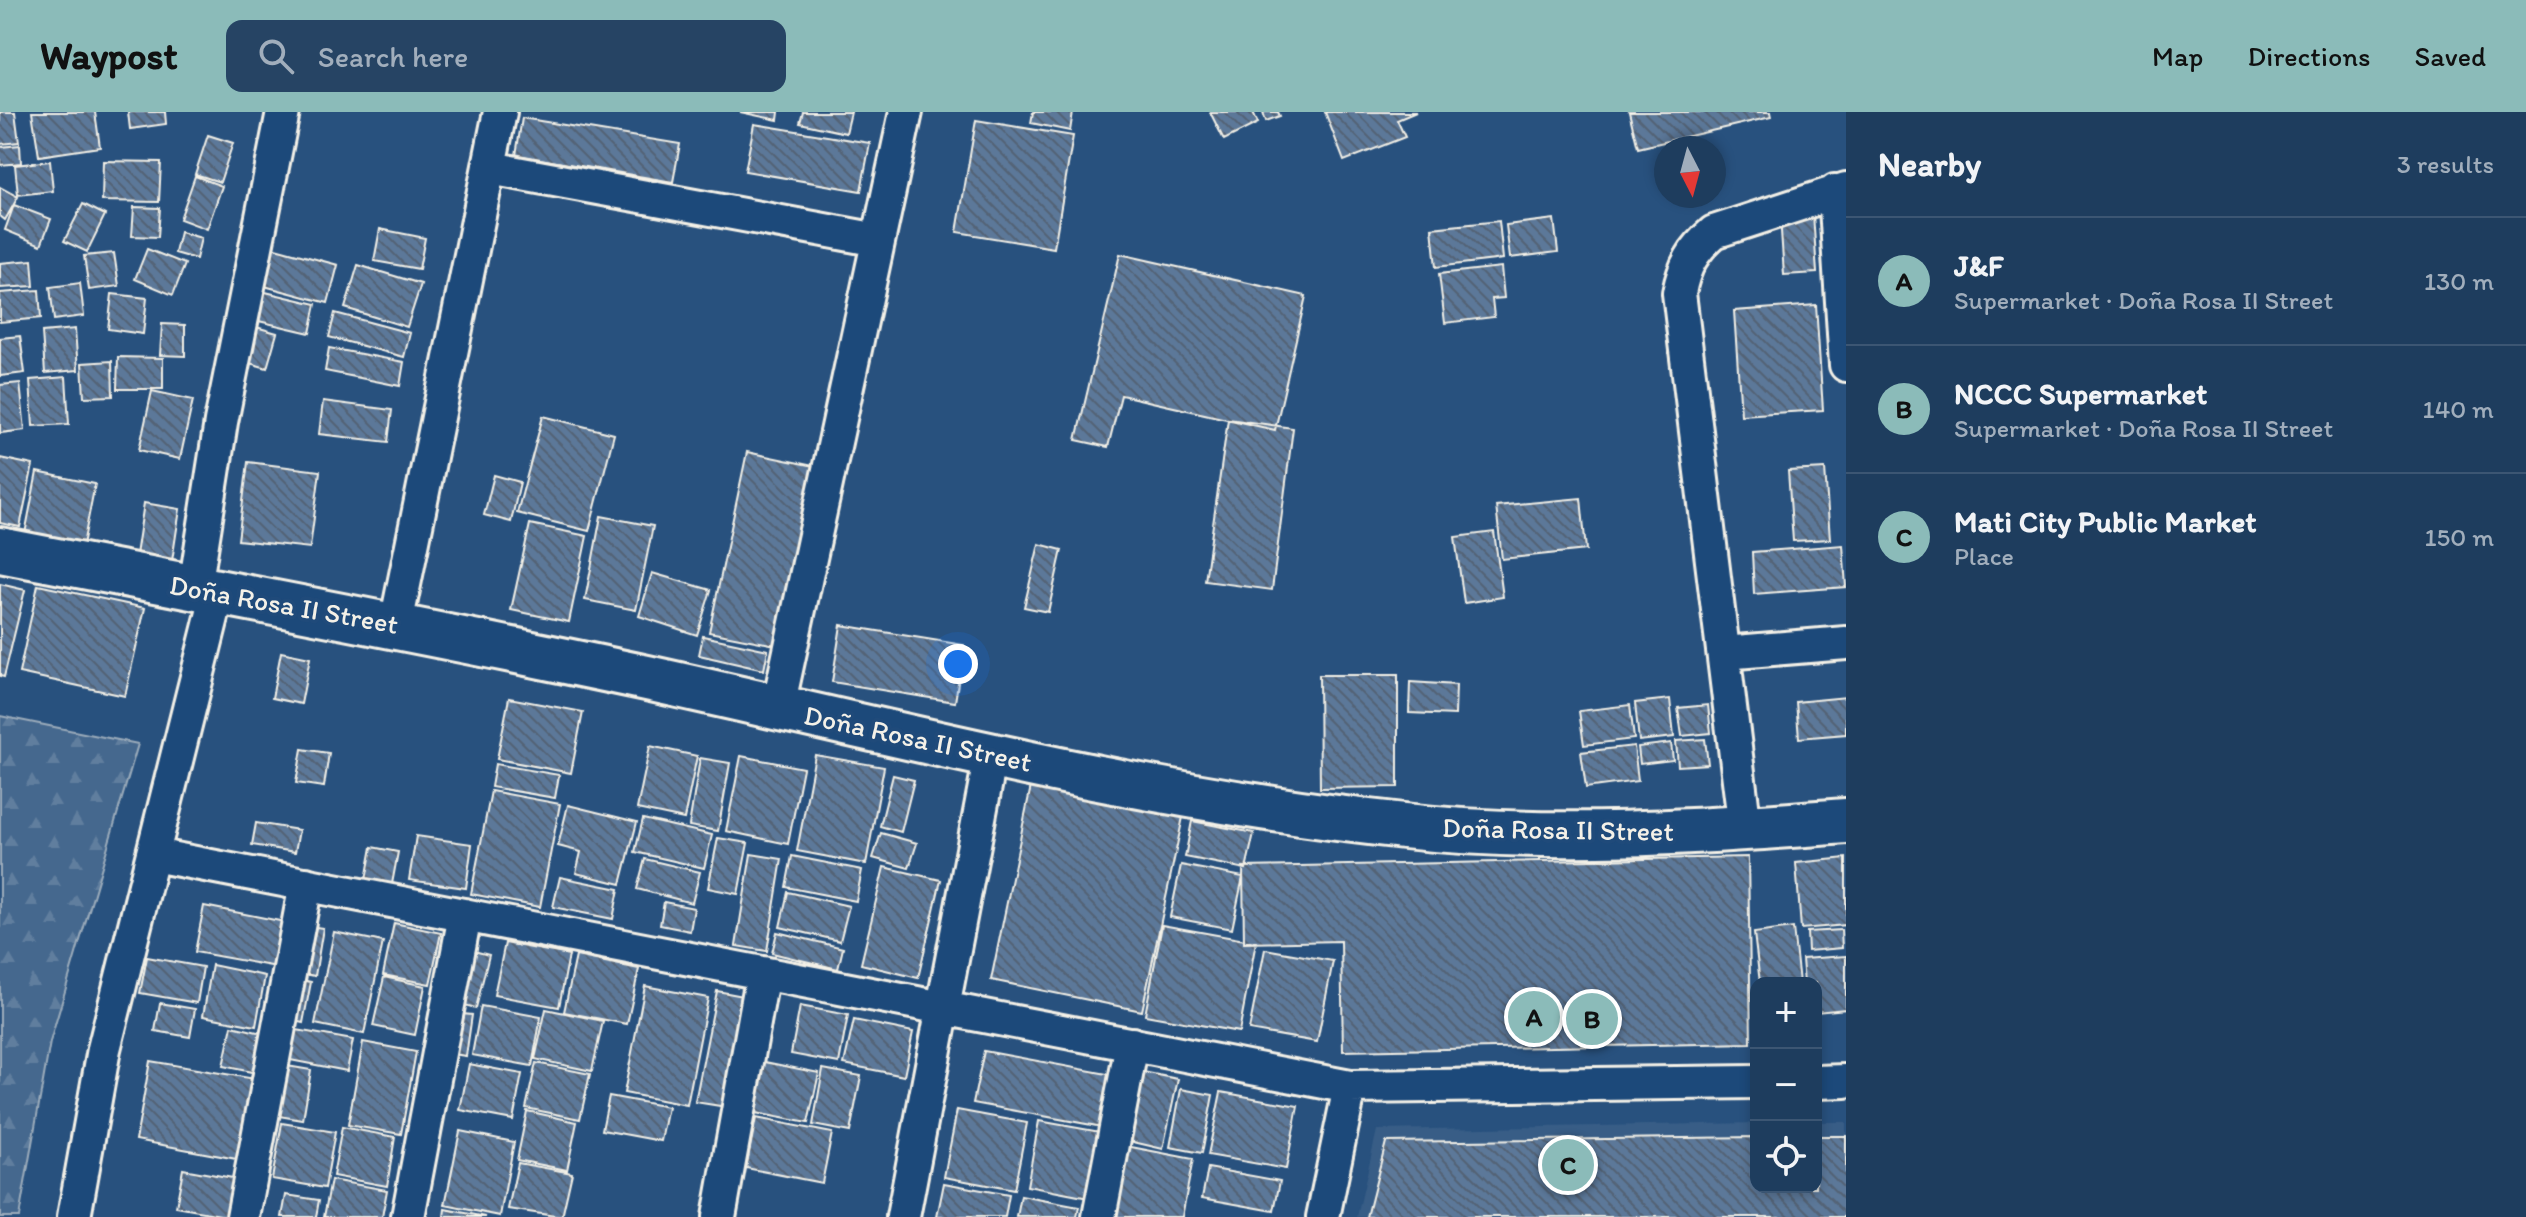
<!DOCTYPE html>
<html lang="en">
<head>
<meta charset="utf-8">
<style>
	:root { --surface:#1e3d5e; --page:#264464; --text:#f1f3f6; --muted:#a1aebc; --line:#3c5673; --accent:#8bbbb9 }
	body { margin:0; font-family:Itim,sans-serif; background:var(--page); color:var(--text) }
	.controls { position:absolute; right:24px; bottom:24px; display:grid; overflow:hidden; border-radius:16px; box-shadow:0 4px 12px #0003 }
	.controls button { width:72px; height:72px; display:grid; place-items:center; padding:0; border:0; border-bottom:2px solid var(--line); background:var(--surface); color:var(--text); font:40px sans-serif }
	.compass { position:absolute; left:1654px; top:24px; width:72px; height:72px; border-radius:50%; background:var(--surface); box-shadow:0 4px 12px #0003; rotate:174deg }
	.you { position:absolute; left:958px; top:552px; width:28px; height:28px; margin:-20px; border:6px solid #fff; border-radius:50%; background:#1a73e8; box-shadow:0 0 0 12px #1a73e833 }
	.badge { display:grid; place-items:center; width:52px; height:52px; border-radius:50%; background:var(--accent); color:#111; font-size:26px; font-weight:700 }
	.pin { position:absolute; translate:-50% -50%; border:4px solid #fff; box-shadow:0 2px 8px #0006 }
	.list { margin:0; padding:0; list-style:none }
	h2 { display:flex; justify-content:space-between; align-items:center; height:104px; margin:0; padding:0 32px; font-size:34px }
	h2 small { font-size:26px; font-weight:400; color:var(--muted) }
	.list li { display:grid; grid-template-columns:52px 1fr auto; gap:24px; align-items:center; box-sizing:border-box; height:128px; padding:0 32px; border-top:2px solid var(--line) }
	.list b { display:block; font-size:30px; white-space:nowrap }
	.list p { margin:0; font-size:26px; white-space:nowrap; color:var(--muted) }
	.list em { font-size:26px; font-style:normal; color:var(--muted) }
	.icon { flex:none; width:44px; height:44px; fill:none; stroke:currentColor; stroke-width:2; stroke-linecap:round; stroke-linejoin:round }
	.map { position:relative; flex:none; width:1846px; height:1105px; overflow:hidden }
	header { display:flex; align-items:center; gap:48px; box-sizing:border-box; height:112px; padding:0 40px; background:var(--accent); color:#111 }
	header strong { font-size:38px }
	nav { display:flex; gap:44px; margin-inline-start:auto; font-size:28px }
	.search { width:560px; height:72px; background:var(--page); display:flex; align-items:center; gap:20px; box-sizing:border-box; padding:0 28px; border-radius:16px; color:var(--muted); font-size:30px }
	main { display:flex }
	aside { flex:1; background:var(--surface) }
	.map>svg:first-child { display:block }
</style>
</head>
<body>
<header>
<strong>Waypost</strong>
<div class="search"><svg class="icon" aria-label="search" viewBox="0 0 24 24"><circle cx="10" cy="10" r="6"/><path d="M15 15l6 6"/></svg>Search here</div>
<nav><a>Map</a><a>Directions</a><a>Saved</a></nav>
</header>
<main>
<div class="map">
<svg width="1846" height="1105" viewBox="0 0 1846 1105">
	<defs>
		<pattern id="forest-firs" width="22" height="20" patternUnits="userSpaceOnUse" patternTransform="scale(2)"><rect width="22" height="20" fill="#45688e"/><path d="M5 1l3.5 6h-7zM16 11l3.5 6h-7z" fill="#607e9e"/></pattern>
		<pattern id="building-back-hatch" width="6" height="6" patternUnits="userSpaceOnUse" patternTransform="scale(2)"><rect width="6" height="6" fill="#5b7899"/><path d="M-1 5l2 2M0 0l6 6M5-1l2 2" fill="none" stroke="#536274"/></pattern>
	</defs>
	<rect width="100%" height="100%" fill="#28517e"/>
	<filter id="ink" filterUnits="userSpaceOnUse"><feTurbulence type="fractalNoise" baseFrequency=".0125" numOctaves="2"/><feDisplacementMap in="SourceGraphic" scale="16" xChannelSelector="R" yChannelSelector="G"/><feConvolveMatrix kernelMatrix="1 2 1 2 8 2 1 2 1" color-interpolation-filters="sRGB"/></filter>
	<g filter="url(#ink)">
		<!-- built -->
		<path fill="#375d86" d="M 1816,1010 L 1846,1010 L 1846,1105 L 1357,1105 L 1377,1018 L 1756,1011 L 1756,1075 L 1816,1075 Z"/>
		<!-- forest -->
		<path fill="url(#forest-firs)" stroke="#9cacbb" stroke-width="2" d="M 0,604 L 138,632 L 50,930 L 19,1105 L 0,1105 Z"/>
		<!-- building -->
		<path fill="url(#building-back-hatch)" stroke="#f4f1e8" stroke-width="2" d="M 0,0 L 15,0 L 19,30 L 0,32 Z
			M 32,0 L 95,0 L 100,35 L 39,44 Z
			M 128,0 L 165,0 L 166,12 L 130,17 Z
			M 740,0 L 779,0 L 778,8 Z
			M 803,0 L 851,0 L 846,21 L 800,11 Z
			M 1033,0 L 1073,0 L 1070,19 L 1031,11 Z
			M 1210,0 L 1253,0 L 1258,11 L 1224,28 Z
			M 1263,0 L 1278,0 L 1280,4 L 1266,9 Z
			M 1325,0 L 1416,0 L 1397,8 L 1405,25 L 1344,49 Z
			M 1629,0 L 1770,0 L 1771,5 L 1638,36 Z
			M 522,6 L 680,32 L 673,70 L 516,43 Z
			M 976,8 L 1073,24 L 1054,136 L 957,120 Z
			M 754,12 L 870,31 L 861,79 L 745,59 Z
			M 208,23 L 233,31 L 220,70 L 195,62 Z
			M 20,33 L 21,51 L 0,53 L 0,35 Z
			M 50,49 L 53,79 L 18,83 L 15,53 Z
			M 103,49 L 161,50 L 159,90 L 102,89 Z
			M 195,64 L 222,74 L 207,117 L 180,107 Z
			M 0,75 L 18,85 L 5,108 L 0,104 Z
			M 83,92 L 105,103 L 87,140 L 64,129 Z
			M 14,93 L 51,107 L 41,133 L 5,118 Z
			M 134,95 L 160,96 L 158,125 L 132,124 Z
			M 1813,102 L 1817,161 L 1784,163 L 1780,104 Z
			M 1554,107 L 1558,140 L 1510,146 L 1506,113 Z
			M 1499,109 L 1503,147 L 1436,155 L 1432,116 Z
			M 380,117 L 425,126 L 419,157 L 374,149 Z
			M 180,120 L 201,126 L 196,147 L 175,141 Z
			M 264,133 L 338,153 L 328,191 L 253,171 Z
			M 147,137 L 185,152 L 173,183 L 135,167 Z
			M 114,141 L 119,174 L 89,178 L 84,144 Z
			M 1120,142 L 1306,184 L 1275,318 L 1121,283 L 1108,335 L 1076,328 Z
			M 32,148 L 34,174 L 0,176 L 0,151 Z
			M 358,153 L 421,172 L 407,215 L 345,196 Z
			M 1501,155 L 1504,186 L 1492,187 L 1494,205 L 1445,211 L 1439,162 Z
			M 80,171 L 84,204 L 54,208 L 50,175 Z
			M 39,178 L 41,206 L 0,210 L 0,181 Z
			M 257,178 L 316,192 L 310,221 L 250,207 Z
			M 112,182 L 147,186 L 143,222 L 108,217 Z
			M 1816,193 L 1823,298 L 1741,303 L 1734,199 Z
			M 335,201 L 410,221 L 404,245 L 329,225 Z
			M 162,212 L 185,213 L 185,244 L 160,243 Z
			M 249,213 L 277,221 L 267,256 L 239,248 Z
			M 75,217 L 78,258 L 45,261 L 42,220 Z
			M 20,224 L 25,261 L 0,264 L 0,226 Z
			M 329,236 L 404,250 L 400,274 L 325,259 Z
			M 118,245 L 163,246 L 163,277 L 117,277 Z
			M 112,249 L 113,284 L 84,285 L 82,251 Z
			M 66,265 L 69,312 L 33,314 L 30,268 Z
			M 20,271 L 25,318 L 0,321 L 0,273 Z
			M 152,279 L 193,288 L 180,347 L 139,338 Z
			M 323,289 L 392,298 L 388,330 L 319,322 Z
			M 543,304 L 614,322 L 589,419 L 517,401 Z
			M 1228,307 L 1293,316 L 1272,478 L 1205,469 Z
			M 747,340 L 823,356 L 786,535 L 709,520 Z
			M 0,346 L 33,353 L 20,415 L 0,411 Z
			M 248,350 L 320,359 L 310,436 L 238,428 Z
			M 1825,357 L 1830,427 L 1793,429 L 1788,359 Z
			M 37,360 L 95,372 L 83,433 L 25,422 Z
			M 494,363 L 520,370 L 511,410 L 484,403 Z
			M 1581,386 L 1586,438 L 1502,447 L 1496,394 Z
			M 144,391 L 180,397 L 172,449 L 136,443 Z
			M 601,404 L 653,414 L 636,498 L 585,488 Z
			M 530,412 L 587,424 L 569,510 L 511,498 Z
			M 1494,420 L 1503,485 L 1464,491 L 1455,425 Z
			M 1039,432 L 1062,438 L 1048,500 L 1024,495 Z
			M 1843,433 L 1846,475 L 1754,482 L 1752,440 Z
			M 652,461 L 711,478 L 697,523 L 639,504 Z
			M 0,472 L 25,478 L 4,565 L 0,564 Z
			M 38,473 L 145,496 L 125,584 L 19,561 Z
			M 841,513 L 964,533 L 955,590 L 832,570 Z
			M 703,524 L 768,538 L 764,558 L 699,543 Z
			M 281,540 L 310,546 L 301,592 L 272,586 Z
			M 1319,563 L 1398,563 L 1398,675 L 1320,676 Z
			M 1410,570 L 1456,573 L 1455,603 L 1409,601 Z
			M 1846,585 L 1846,622 L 1799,626 L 1796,590 Z
			M 509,586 L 583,600 L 571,661 L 497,647 Z
			M 1670,587 L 1674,625 L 1639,629 L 1635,591 Z
			M 1630,593 L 1634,627 L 1584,633 L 1579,599 Z
			M 1708,593 L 1711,621 L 1682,624 L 1678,596 Z
			M 1705,627 L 1708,652 L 1678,654 L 1676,629 Z
			M 1671,631 L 1673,648 L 1640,652 L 1638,635 Z
			M 650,634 L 697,644 L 684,707 L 637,697 Z
			M 1634,634 L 1638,669 L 1586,676 L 1581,640 Z
			M 302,637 L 329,641 L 324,675 L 296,671 Z
			M 815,643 L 884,655 L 866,752 L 797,739 Z
			M 741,644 L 803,656 L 788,732 L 726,719 Z
			M 700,646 L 730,651 L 718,719 L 689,714 Z
			M 495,652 L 559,663 L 555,686 L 491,675 Z
			M 893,663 L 914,668 L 901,720 L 880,714 Z
			M 1031,674 L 1183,705 L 1142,899 L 991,868 Z
			M 491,679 L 560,692 L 540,795 L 471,782 Z
			M 568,693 L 637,710 L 621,772 L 576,761 L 581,740 L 558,734 Z
			M 643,707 L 712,723 L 704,756 L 635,740 Z
			M 1192,709 L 1254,721 L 1246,757 L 1185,745 Z
			M 256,711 L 299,718 L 295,740 L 252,733 Z
			M 881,721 L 917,731 L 909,756 L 873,746 Z
			M 416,724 L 472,732 L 466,776 L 409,768 Z
			M 718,726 L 748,731 L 738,782 L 708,776 Z
			M 372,735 L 398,740 L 392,772 L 366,768 Z
			M 751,742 L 782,747 L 767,839 L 736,834 Z
			M 792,744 L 862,758 L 856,789 L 786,775 Z
			M 1748,745 L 1751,931 L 1343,939 L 1341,829 L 1244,831 L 1243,755 Z
			M 1846,746 L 1846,813 L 1801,817 L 1796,751 Z
			M 645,747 L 700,760 L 692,791 L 637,777 Z
			M 1181,753 L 1243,765 L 1232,817 L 1170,805 Z
			M 884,755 L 941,768 L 918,866 L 861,852 Z
			M 560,765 L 619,777 L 613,807 L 553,795 Z
			M 788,780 L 849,794 L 840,829 L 780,815 Z
			M 664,790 L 694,796 L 690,819 L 660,813 Z
			M 204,794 L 285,810 L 277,855 L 195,840 Z
			M 394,811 L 441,821 L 430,872 L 383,863 Z
			M 303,813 L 323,816 L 315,864 L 295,860 Z
			M 1162,813 L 1256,830 L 1239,920 L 1145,903 Z
			M 1793,816 L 1799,871 L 1760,871 L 1754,821 Z
			M 1841,818 L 1842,836 L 1808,839 L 1807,820 Z
			M 334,820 L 383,830 L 364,922 L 315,912 Z
			M 777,820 L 843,836 L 838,857 L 772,841 Z
			M 505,831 L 569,843 L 559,895 L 494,883 Z
			M 466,837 L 489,843 L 476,896 L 453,890 Z
			M 1265,837 L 1333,849 L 1317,930 L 1249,918 Z
			M 576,844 L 639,857 L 627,912 L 564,900 Z
			M 1846,844 L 1846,897 L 1816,900 L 1816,871 L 1804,871 L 1802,847 Z
			M 147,845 L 203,855 L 197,891 L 140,881 Z
			M 212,853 L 265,864 L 256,914 L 203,904 Z
			M 384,865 L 425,874 L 415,923 L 373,914 Z
			M 293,866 L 311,870 L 303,911 L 285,907 Z
			M 645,874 L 708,886 L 687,993 L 624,981 Z
			M 717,879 L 754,886 L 733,996 L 695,990 Z
			M 160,891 L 195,897 L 190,925 L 155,919 Z
			M 481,894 L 541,905 L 532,954 L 472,943 Z
			M 800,894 L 848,903 L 839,951 L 791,942 Z
			M 546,897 L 603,909 L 592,959 L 535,947 Z
			M 452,901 L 472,903 L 466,944 L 446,941 Z
			M 854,908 L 913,920 L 904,964 L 844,952 Z
			M 232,914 L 270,923 L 261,962 L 223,954 Z
			M 291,917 L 353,928 L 347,959 L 285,947 Z
			M 363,930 L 416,940 L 401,1022 L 348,1013 Z
			M 984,939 L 1118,964 L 1108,1016 L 973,991 Z
			M 150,949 L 261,968 L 247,1049 L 136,1028 Z
			M 760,949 L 819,961 L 808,1011 L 750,1000 Z
			M 536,951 L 590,962 L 580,1007 L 526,996 Z
			M 469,952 L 522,962 L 513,1008 L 460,998 Z
			M 281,953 L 311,958 L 303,1008 L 273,1003 Z
			M 823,957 L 861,964 L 850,1020 L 813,1013 Z
			M 1143,960 L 1178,967 L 1163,1037 L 1129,1029 Z
			M 1181,977 L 1213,983 L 1202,1041 L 1170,1035 Z
			M 1221,980 L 1298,994 L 1286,1057 L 1208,1043 Z
			M 609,984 L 668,995 L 661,1029 L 602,1018 Z
			M 957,998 L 1027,1011 L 1014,1078 L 944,1065 Z
			M 527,999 L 577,1010 L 567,1058 L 517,1048 Z
			M 756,1006 L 832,1021 L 822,1071 L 746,1056 Z
			M 1039,1009 L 1106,1021 L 1094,1087 L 1027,1074 Z
			M 282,1011 L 335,1020 L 325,1076 L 272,1067 Z
			M 342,1015 L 395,1025 L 387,1074 L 333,1064 Z
			M 460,1019 L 514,1030 L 500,1104 L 445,1093 Z
			M 1816,1024 L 1846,1024 L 1846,1105 L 1367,1105 L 1386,1030 L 1756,1025 L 1756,1075 L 1816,1075 Z
			M 1126,1034 L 1193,1047 L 1182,1105 L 1112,1105 Z
			M 518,1051 L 572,1061 L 562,1105 L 508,1097 Z
			M 1208,1056 L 1280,1069 L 1274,1099 L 1202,1086 Z
			M 183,1057 L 233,1066 L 226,1104 L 176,1095 Z
			M 331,1068 L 387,1078 L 382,1105 L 324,1105 Z
			M 944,1071 L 1009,1083 L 1005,1105 L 937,1105 Z
			M 286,1083 L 319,1088 L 316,1105 L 282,1105 Z
			M 1021,1084 L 1079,1095 L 1077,1105 L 1017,1105 Z
			M 445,1097 L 486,1105 L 444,1105 Z"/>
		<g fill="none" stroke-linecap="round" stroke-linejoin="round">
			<!-- street casing -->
			<g stroke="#f4f1e8" stroke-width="38">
				<path id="street" d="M 490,56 L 878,128
					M 1835,79 L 1846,253
					M 195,476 L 221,310 L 283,0
					M 396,512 L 500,0
					M 1724,541 L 1846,531
					M 778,595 L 906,0
					M 1745,717 L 1679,181 C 1684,154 1693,138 1714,120 L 1846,77
					M 154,743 L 1350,975 L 1756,970
					M 1816,970 L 1846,969
					M 74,1105 L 104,937 L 218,481
					M 243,1105 L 306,772
					M 408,1105 L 465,803
					M 719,1105 L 763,861
					M 903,1105 L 991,643
					M 1099,1105 L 1132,932
					M 1323,1105 L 1350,975"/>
			</g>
			<!-- secondary casing -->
			<g stroke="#f4f1e8" stroke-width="50">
				<path id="secondary" d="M 0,438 C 216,480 432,520 647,566 C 897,621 1148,687 1404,714 C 1551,730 1700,720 1846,709"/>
			</g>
			<!-- street -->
			<use href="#street" stroke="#1f4a7a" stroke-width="32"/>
			<!-- secondary -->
			<use href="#secondary" stroke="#1f4a7a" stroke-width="44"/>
		</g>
	</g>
	<g text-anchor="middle" stroke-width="8" stroke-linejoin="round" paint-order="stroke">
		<!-- street labels -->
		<g font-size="28" fill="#f4f1e8" stroke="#1f4a7a">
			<text transform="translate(284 492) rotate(10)" y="10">Doña Rosa II Street</text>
			<text transform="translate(918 626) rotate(12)" y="10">Doña Rosa II Street</text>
			<text transform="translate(1558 717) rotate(1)" y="10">Doña Rosa II Street</text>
		</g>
	</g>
</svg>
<div class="controls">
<button>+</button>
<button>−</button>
<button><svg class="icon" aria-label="locate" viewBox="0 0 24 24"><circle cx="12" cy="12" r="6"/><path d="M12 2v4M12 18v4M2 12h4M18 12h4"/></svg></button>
</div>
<svg class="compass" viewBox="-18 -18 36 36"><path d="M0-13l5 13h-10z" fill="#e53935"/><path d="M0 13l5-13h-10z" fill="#a1aebc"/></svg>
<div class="you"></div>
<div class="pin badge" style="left:1534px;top:905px">A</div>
<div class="pin badge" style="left:1592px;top:907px">B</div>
<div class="pin badge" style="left:1568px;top:1053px">C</div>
</div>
<aside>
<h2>Nearby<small>3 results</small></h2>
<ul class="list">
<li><span class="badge">A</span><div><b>J&amp;F</b><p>Supermarket · Doña Rosa II Street</p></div><em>130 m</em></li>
<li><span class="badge">B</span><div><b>NCCC Supermarket</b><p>Supermarket · Doña Rosa II Street</p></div><em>140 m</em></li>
<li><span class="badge">C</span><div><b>Mati City Public Market</b><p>Place</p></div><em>150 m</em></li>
</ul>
</aside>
</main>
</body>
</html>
